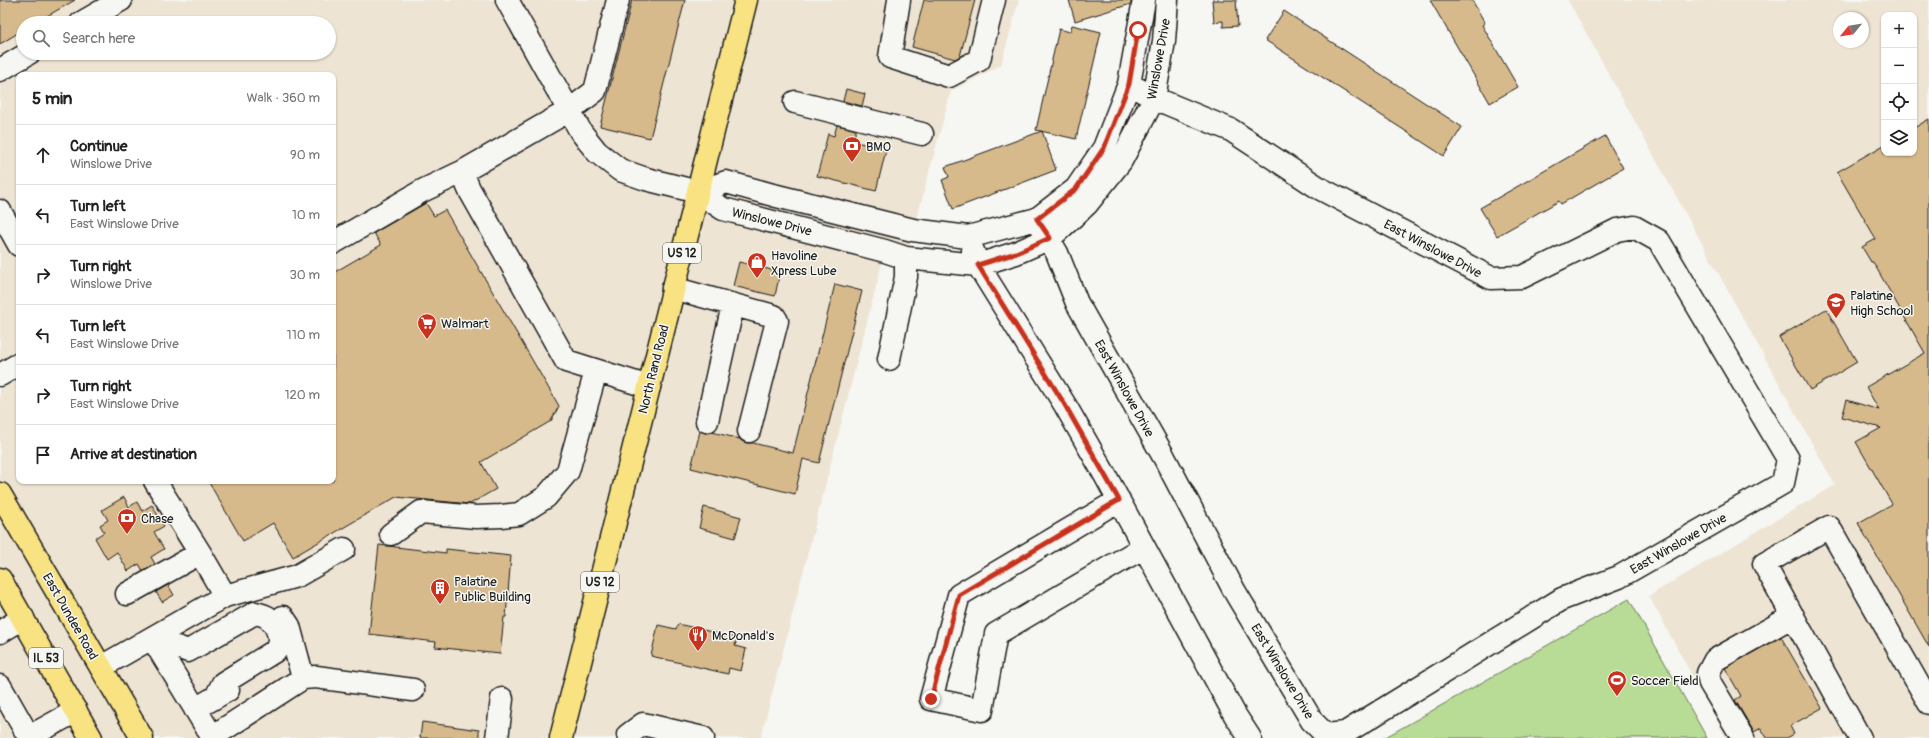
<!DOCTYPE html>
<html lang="en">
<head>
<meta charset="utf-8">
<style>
	:root { --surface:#fff; --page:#f6f6f6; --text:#222; --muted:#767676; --line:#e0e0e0 }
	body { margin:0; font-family:Pangolin,sans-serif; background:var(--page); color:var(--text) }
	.controls { position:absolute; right:12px; top:12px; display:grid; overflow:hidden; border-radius:8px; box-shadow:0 1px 3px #0004 }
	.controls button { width:36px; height:36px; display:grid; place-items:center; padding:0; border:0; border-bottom:1px solid var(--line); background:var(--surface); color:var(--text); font:20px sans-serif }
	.compass { position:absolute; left:1833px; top:12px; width:36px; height:36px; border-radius:50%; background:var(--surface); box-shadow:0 1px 3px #0004; rotate:240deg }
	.stop { position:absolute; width:12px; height:12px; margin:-9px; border:3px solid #c8321e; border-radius:50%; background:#fff }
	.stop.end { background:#c8321e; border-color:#fff; box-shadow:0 1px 4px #0008 }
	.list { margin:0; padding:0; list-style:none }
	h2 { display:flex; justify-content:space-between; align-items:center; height:52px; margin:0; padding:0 16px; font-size:17px }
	h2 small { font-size:13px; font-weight:400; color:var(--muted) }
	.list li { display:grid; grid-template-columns:26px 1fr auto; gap:12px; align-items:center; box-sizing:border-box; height:60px; padding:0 16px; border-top:1px solid var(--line) }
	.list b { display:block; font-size:15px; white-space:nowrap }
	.list p { margin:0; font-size:13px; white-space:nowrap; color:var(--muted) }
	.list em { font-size:13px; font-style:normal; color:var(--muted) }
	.icon { flex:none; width:22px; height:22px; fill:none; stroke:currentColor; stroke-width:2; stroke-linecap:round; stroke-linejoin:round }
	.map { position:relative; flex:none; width:1929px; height:738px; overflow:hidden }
	.search { position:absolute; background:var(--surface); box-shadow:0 1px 3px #0004; left:16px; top:16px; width:320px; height:44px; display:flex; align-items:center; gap:10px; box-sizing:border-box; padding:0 14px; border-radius:22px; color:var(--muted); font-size:15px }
	.panel { position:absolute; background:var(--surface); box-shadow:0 1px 3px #0004; left:16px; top:72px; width:320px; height:412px; border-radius:8px }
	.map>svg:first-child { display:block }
</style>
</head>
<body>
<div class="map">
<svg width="1929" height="738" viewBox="0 0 1929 738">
	<rect width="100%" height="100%" fill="#f6f6f2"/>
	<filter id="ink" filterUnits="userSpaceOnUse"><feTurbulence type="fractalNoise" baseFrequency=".025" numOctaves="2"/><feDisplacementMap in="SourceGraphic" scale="8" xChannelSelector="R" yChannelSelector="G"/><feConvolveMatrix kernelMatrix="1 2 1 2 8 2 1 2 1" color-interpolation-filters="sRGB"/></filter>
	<g filter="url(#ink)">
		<!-- built -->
		<path fill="#ede4d3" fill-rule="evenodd" d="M 0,0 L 1019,0 L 1001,65 L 951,91 L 906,258 L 885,251 L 761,737 L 763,738 L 0,738 ZM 23,23 L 329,23 L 329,53 L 23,53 ZM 19,75 L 333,75 L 333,481 L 19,481 Z
			M 1568,0 L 1929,0 L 1929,738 L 1726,738 L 1649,596 L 1835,485 ZM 1884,15 L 1914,15 L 1914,153 L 1884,153 ZM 1839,18 L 1863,18 L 1863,42 L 1839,42 Z"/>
		<!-- green -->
		<path fill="#b8db95" stroke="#6a7c58" d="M 1629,599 L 1707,738 L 1384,738 Z"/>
		<!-- building -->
		<path fill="#d7ba8b" stroke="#1c1c1c" d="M 0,0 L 75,0 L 35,23 L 23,23 L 23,30 L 0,44 Z
			M 632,0 L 685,0 L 650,138 L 600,126 Z
			M 924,0 L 975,0 L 960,56 L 955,59 L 912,47 Z
			M 1069,0 L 1131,0 L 1131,4 L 1075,21 Z
			M 1212,0 L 1236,0 L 1238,26 L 1223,27 L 1223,21 L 1214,22 Z
			M 1430,0 L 1472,0 L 1485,23 L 1482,25 L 1518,87 L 1490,103 Z
			M 1284,11 L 1462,127 L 1444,156 L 1265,40 Z
			M 1072,25 L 1101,32 L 1076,139 L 1036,130 L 1059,29 L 1070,32 Z
			M 846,89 L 865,94 L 862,106 L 843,101 Z
			M 1929,119 L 1929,647 L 1858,523 L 1892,504 L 1856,442 L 1881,428 L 1842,417 L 1847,400 L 1879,410 L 1866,387 L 1925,353 L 1873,262 L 1871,262 L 1862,247 L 1876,239 L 1837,172 L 1884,145 L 1884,153 L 1914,153 L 1914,128 Z
			M 837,125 L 856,130 L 853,141 L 886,150 L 876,191 L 817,176 L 828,134 L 834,136 Z
			M 1042,131 L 1056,170 L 953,209 L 942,180 L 949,177 L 945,167 Z
			M 1605,136 L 1623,168 L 1561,204 L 1559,201 L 1497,236 L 1480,208 Z
			M 426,203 L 434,216 L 445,210 L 559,406 L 551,421 L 481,462 L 496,489 L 470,504 L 396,497 L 293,557 L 273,523 L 243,541 L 208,481 L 333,481 L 333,273 L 381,245 L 374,233 Z
			M 739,262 L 780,272 L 775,296 L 733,286 Z
			M 835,284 L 862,291 L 819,463 L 803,459 L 795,494 L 691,468 L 700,431 L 705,433 L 712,432 L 740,439 L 746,443 L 753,443 L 793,453 Z
			M 1826,309 L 1857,362 L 1810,390 L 1779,337 Z
			M 124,497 L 129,507 L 137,502 L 142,511 L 152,505 L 164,526 L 154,532 L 164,549 L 151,557 L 155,564 L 143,571 L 139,564 L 128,571 L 117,552 L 107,559 L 95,538 L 104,532 L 100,525 L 108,520 L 102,510 Z
			M 704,507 L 741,517 L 735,538 L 699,528 Z
			M 379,545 L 446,553 L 446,549 L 511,556 L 506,617 L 504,617 L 500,654 L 435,647 L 436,642 L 369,634 Z
			M 168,585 L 174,595 L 162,602 L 156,592 Z
			M 678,624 L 737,638 L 735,646 L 746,649 L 741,671 L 729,668 L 728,674 L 651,656 L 658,625 L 676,629 Z
			M 1781,637 L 1822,708 L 1790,726 L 1794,734 L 1787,738 L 1767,738 L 1761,728 L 1754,732 L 1735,700 L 1741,696 L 1725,668 Z
			M 422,722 L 479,730 L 479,738 L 420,738 Z"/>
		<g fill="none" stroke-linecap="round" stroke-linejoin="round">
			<!-- minor casing -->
			<g stroke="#1c1c1c" stroke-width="25">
				<path id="minor" d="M 507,0 L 581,132 L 597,152 L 620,170 L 646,179 L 698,192 L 723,209 L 885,251 L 906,258 L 978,265 L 1016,253 L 1050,238 L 1087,204 L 1121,161 L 1154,98 L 1164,41 L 1167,0
					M 899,0 L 890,57 L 949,76 L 979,60 L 994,0
					M 81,23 L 121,0
					M 0,70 L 29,53
					M 795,102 L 922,134
					M 462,172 L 469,189 L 566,361 L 649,387
					M 698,192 L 726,182 L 773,195 L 913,230 L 968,237 L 1037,219 L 1076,189 L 1104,148 L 1129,84 L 1144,0
					M 0,211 L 19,245
					M 1037,219 L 1057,253 L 1077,303 L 1164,457 L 1235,592 L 1312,721 L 1326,735 L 1345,733 L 1562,599 L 1619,577 L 1783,483 L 1788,459 L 1659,241 L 1634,227 L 1617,230 L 1522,277 L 1491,278 L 1319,188 L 1231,130 L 1154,98 L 1129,84
					M 333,243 L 422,191 L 462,172 L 570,110 L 595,91 L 618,0
					M 973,251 L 978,265 L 1065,405 L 1105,475 L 1235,715 L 1250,738
					M 673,288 L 774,316 L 777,321 L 749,431
					M 889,359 L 906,277 L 906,258
					M 0,375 L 19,364
					M 707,421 L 733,305
					M 155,481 L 200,553 L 225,596 L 297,576 L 344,549
					M 1119,500 L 959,595 L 931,699 L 982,710 L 996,634 L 1144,547
					M 391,534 L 421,512 L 476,517 L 501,516 L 519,514 L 546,497 L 568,471 L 596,371
					M 127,594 L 200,553
					M 283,617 L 289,626 L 303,678
					M 0,632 L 23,618
					M 152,638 L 213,738
					M 177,647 L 188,651 L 255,613 C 259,614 264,615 267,617 C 278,625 283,641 275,651 L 223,683 L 216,697
					M 101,667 L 225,596
					M 0,686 L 29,737 L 76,711
					M 195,709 L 228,690
					M 628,735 L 643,724 L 703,738
					M 212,737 L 303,678 L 316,677 L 413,690
					M 497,738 L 502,699
					M 1743,738 L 1710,683 L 1708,673 L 1715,660 L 1793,616
					M 1860,738 L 1764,564 L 1829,527 L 1929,703"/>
			</g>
			<!-- major casing -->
			<g stroke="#1c1c1c" stroke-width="25">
				<path id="major" d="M 0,494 L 142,738
					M 0,579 L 91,738
					M 561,738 L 746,0"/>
			</g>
			<!-- minor -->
			<use href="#minor" stroke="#f6f6f2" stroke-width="22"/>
			<!-- major -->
			<use href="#major" stroke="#f8e281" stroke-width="22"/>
		</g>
	</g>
	<g fill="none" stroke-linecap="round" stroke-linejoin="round" filter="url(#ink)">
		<!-- route -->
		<path stroke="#c8321e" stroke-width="5" d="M 931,699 L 959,595 L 1119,500 L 1065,405 L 978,265 L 1016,253 L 1050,238 L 1037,219 L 1076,189 L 1104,148 L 1129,84 L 1138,30"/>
	</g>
	<!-- icons -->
	<defs>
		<g id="bank-pin" transform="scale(1)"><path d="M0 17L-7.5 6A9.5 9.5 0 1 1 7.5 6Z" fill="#c8321e" stroke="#f6f6f2"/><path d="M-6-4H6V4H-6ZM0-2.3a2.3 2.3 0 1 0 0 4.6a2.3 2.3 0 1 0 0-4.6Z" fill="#fff"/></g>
		<g id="shop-pin" transform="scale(1)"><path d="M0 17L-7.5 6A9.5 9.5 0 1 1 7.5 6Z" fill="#c8321e" stroke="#f6f6f2"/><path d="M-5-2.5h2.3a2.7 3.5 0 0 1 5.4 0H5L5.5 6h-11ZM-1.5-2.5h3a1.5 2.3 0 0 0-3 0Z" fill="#fff"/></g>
		<g id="school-pin" transform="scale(1)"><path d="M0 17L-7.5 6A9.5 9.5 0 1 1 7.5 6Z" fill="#c8321e" stroke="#f6f6f2"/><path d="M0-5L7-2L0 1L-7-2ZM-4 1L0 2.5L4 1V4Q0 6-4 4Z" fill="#fff"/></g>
		<g id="supermarket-pin" transform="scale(1)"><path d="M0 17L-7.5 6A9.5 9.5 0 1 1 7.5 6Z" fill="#c8321e" stroke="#f6f6f2"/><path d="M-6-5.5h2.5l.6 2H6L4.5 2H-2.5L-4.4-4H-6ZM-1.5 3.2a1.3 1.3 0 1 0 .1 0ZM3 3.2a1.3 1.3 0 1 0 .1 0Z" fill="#fff"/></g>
		<g id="building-pin" transform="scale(1)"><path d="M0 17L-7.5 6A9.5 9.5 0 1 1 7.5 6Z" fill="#c8321e" stroke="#f6f6f2"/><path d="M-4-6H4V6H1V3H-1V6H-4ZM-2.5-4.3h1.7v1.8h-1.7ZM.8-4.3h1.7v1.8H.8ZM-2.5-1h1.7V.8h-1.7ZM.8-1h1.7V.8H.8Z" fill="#fff"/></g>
		<g id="restaurant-pin" transform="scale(1)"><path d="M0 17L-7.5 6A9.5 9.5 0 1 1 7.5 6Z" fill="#c8321e" stroke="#f6f6f2"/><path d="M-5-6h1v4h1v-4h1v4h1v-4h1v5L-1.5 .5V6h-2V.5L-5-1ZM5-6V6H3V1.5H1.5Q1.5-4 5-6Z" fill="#fff"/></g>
		<g id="stadium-pin" transform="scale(1)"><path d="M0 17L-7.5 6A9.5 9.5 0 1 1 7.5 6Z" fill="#c8321e" stroke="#f6f6f2"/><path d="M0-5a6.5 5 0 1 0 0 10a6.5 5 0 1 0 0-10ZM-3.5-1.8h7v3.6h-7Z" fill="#fff"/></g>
	</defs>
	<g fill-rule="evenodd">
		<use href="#bank-pin" x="852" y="146"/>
		<use href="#shop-pin" x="757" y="262"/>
		<use href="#school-pin" x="1836" y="302"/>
		<use href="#supermarket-pin" x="427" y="323"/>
		<use href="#bank-pin" x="127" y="518"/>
		<use href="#building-pin" x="440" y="588"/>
		<use href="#restaurant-pin" x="698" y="635"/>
		<use href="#stadium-pin" x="1617" y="680"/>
	</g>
	<g text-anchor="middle" stroke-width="3" stroke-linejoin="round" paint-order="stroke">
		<!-- shield labels -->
		<g fill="#f6f6f2" stroke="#5d5d5c" stroke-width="1">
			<rect x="663" y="243" width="38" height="20" rx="3"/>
			<rect x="581" y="572" width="38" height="20" rx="3"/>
			<rect x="29" y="648" width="34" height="20" rx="3"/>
		</g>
		<g font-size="12" font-weight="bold" fill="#1c1c1c">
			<text x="682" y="257">US 12</text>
			<text x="600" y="586">US 12</text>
			<text x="46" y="662">IL 53</text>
		</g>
		<!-- street labels -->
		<g font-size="13" fill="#1c1c1c" stroke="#f6f6f2">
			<text transform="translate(1158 59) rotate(-80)" y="5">Winslowe Drive</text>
			<text transform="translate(772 221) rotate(14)" y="5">Winslowe Drive</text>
			<text transform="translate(1433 248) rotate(28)" y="5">East Winslowe Drive</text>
			<text transform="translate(653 369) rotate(-76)" y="5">North Rand Road</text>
			<text transform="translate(1125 388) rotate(61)" y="5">East Winslowe Drive</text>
			<text transform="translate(1678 543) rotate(-30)" y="5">East Winslowe Drive</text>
			<text transform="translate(71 616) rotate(60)" y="5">East Dundee Road</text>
			<text transform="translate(1283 671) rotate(59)" y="5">East Winslowe Drive</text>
		</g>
		<!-- poi labels -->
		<g font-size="13" fill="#1c1c1c" stroke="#f6f6f2" text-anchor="start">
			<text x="866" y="151">BMO</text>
			<text x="771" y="260">Havoline<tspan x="771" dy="15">Xpress Lube</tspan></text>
			<text x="1850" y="300">Palatine<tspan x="1850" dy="15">High School</tspan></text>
			<text x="441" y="328">Walmart</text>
			<text x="141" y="523">Chase</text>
			<text x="454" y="586">Palatine<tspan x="454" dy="15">Public Building</tspan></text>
			<text x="712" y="640">McDonald's</text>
			<text x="1631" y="685">Soccer Field</text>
		</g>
	</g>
</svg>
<div class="controls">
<button>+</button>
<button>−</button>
<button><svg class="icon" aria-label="locate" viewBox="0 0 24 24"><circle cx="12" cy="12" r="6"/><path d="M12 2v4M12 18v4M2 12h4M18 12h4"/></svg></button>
<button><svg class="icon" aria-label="layers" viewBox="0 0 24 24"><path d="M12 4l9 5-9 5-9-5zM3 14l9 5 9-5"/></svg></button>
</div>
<svg class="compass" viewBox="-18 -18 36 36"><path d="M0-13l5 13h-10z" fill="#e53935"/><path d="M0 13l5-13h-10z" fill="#767676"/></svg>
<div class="stop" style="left:1138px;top:30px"></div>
<div class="stop end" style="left:931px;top:699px"></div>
<div class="search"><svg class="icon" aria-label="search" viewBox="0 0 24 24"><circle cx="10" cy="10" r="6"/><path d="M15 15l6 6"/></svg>Search here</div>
<section class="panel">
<h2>5 min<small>Walk · 360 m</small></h2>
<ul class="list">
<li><svg class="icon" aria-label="ahead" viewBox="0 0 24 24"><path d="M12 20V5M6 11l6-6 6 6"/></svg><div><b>Continue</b><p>Winslowe Drive</p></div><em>90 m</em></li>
<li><svg class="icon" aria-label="left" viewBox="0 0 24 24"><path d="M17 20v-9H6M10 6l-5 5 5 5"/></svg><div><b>Turn left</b><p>East Winslowe Drive</p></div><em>10 m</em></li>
<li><svg class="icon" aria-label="right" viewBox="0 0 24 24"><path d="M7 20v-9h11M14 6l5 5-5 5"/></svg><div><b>Turn right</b><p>Winslowe Drive</p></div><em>30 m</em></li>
<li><svg class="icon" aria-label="left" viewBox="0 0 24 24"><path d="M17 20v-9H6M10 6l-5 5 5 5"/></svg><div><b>Turn left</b><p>East Winslowe Drive</p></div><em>110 m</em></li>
<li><svg class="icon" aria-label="right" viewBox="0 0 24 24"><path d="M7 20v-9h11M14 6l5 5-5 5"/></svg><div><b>Turn right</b><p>East Winslowe Drive</p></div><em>120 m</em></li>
<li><svg class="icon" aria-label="arrive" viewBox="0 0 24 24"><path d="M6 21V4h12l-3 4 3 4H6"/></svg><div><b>Arrive at destination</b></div></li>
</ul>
</section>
</div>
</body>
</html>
